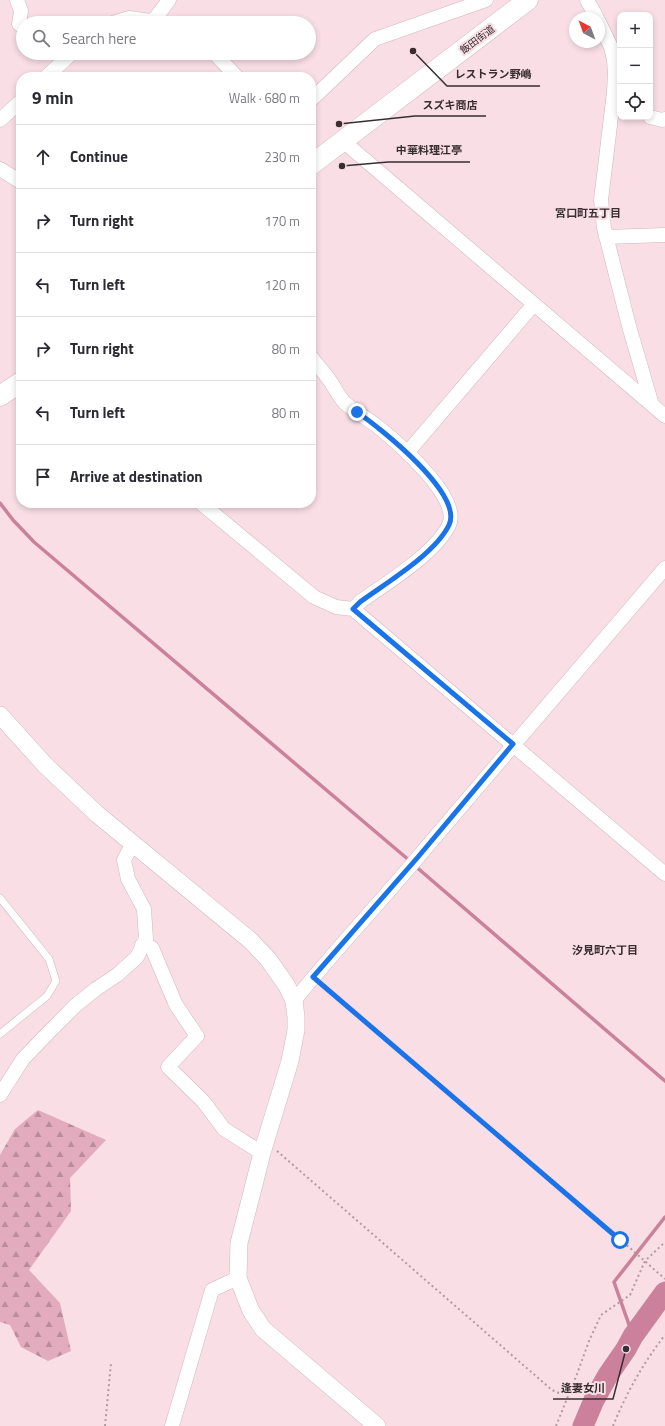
<!DOCTYPE html>
<html lang="en">
<head>
<meta charset="utf-8">
<style>
	:root { --surface:#fff; --page:#f7f7f7; --text:#2b2b33; --muted:#7c7c81; --line:#e1e1e2 }
	body { margin:0; font-family:"Titillium Web","Noto Sans JP",sans-serif; background:var(--page); color:var(--text) }
	.controls { position:absolute; right:12px; top:12px; display:grid; overflow:hidden; border-radius:8px; box-shadow:0 2px 6px #0003 }
	.controls button { width:36px; height:36px; display:grid; place-items:center; padding:0; border:0; border-bottom:1px solid var(--line); background:var(--surface); color:var(--text); font:20px sans-serif }
	.compass { position:absolute; left:569px; top:12px; width:36px; height:36px; border-radius:50%; background:var(--surface); box-shadow:0 2px 6px #0003; rotate:319deg }
	.stop { position:absolute; width:12px; height:12px; margin:-9px; border:3px solid #1a73e8; border-radius:50%; background:#fff }
	.stop.end { background:#1a73e8; border-color:#fff; box-shadow:0 1px 4px #0008 }
	.list { margin:0; padding:0; list-style:none }
	h2 { display:flex; justify-content:space-between; align-items:center; height:52px; margin:0; padding:0 16px; font-size:17px }
	h2 small { font-size:13px; font-weight:400; color:var(--muted) }
	.list li { display:grid; grid-template-columns:26px 1fr auto; gap:12px; align-items:center; box-sizing:border-box; height:64px; padding:0 16px; border-top:1px solid var(--line) }
	.list b { display:block; font-size:15px; white-space:nowrap }
	.list em { font-size:13px; font-style:normal; color:var(--muted) }
	.icon { flex:none; width:22px; height:22px; fill:none; stroke:currentColor; stroke-width:2; stroke-linecap:round; stroke-linejoin:round }
	.map { position:relative; flex:none; width:665px; height:1426px; overflow:hidden }
	.search { position:absolute; background:var(--surface); box-shadow:0 2px 6px #0003; left:16px; top:16px; width:300px; height:44px; display:flex; align-items:center; gap:10px; box-sizing:border-box; padding:0 14px; border-radius:22px; color:var(--muted); font-size:15px }
	.panel { position:absolute; background:var(--surface); box-shadow:0 2px 6px #0003; left:16px; top:72px; width:300px; height:436px; border-radius:16px }
	.map>svg:first-child { display:block }
</style>
</head>
<body>
<div class="map">
<svg width="665" height="1426" viewBox="0 0 665 1426">
	<defs>
		<pattern id="forest-firs" width="22" height="20" patternUnits="userSpaceOnUse"><rect width="22" height="20" fill="#e2abbe"/><path d="M5 1l3.5 6h-7zM16 11l3.5 6h-7z" fill="#b88c9b"/></pattern>
	</defs>
	<rect width="100%" height="100%" fill="#f9dee6"/>
	<!-- forest -->
	<path fill="url(#forest-firs)" d="M 38,1110 L 106,1140 L 70,1178 L 71,1211 L 29,1270 L 60,1303 L 71,1351 L 48,1361 L 21,1347 L 10,1325 L 0,1322 L 0,1155 L 15,1129 Z"/>
	<g fill="none" stroke-linecap="round" stroke-linejoin="round">
		<!-- stream -->
		<path stroke="#cb819b" stroke-width="3.5" d="M 0,503 L 13,520 L 34,542 L 410,861
			M 414,865 L 665,1081
			M 633,1336 L 614,1282 L 665,1217"/>
		<!-- river -->
		<path stroke="#cb819b" stroke-width="21" d="M 583,1426 L 594,1400 L 608,1375 L 626,1349 L 633,1336 L 665,1292"/>
		<!-- service casing -->
		<g stroke="#d1b6bf" stroke-width="8">
			<path id="service" d="M 0,898 L 49,959 L 56,981 L 47,996 L 0,1034"/>
		</g>
		<!-- minor casing -->
		<g stroke="#d1b6bf" stroke-width="15">
			<path id="minor" d="M 17,0 L 21,11 L 19,24 L 23,27
				M 587,0 L 597,18
				M 154,20 L 169,0
				M 599,22 L 611,47 L 614,60 L 615,73 L 614,92 L 601,200 L 604,228 L 629,326 L 652,405
				M 113,23 L 129,18 L 165,23
				M 214,53 L 237,77
				M 46,77 L 72,53
				M 311,100 L 375,39 L 486,0
				M 650,117 L 662,120 L 665,119
				M 0,120 L 21,101
				M 343,141 L 665,416
				M 0,169 L 21,182
				M 606,237 L 665,235
				M 311,357 C 317,365 324,372 330,381 C 335,388 339,397 345,403 C 355,412 367,418 377,426 C 397,442 462,498 449,525 C 435,554 386,583 360,602 L 353,609
				M 407,453 L 534,304
				M 201,503 L 314,597 L 336,607 L 353,609 L 665,874
				M 142,945 L 152,948 L 176,1005 L 197,1036 L 168,1067 L 203,1101 L 224,1129 L 262,1153
				M 294,1001 C 334,951 378,905 419,856 C 501,760 582,664 665,568
				M 0,1095 L 23,1059 L 49,1032 L 76,1005 L 96,989 L 117,975 L 137,957 L 146,939 L 144,909 L 128,879 L 124,860 L 133,843
				M 172,1426 L 212,1290 L 238,1278"/>
		</g>
		<!-- tertiary casing -->
		<g stroke="#d1b6bf" stroke-width="18">
			<path id="tertiary" d="M 0,715 L 45,765 L 97,814 L 251,941 L 268,959 L 287,986 L 294,1001 L 296,1017 L 296,1030 L 290,1061 L 262,1153 L 239,1243 L 238,1278 L 251,1311 L 263,1329 L 377,1426"/>
		</g>
		<!-- secondary casing -->
		<g stroke="#d1b6bf" stroke-width="21">
			<path id="secondary" d="M 311,165 L 528,0
				M 0,396 L 21,382"/>
		</g>
		<!-- path -->
		<path stroke="#b09ba1" stroke-width="2" stroke-dasharray="2 3" stroke-linecap="butt" d="M 323,985 L 588,1211 L 665,1279
			M 277,1151 L 552,1390 L 559,1393 L 569,1393
			M 105,1426 L 111,1363
			M 556,1426 L 577,1374 L 589,1341 L 601,1315 L 630,1295 L 645,1261 L 665,1242
			M 613,1426 C 626,1394 643,1363 665,1335"/>
		<!-- service -->
		<use href="#service" stroke="#fff" stroke-width="7"/>
		<!-- minor -->
		<use href="#minor" stroke="#fff" stroke-width="14"/>
		<!-- tertiary -->
		<use href="#tertiary" stroke="#fff" stroke-width="17"/>
		<!-- secondary -->
		<use href="#secondary" stroke="#fff" stroke-width="20"/>
	</g>
	<g fill="none" stroke-linecap="round" stroke-linejoin="round">
		<!-- route -->
		<path stroke="#1a73e8" stroke-width="5" d="M 357,412 C 380,428 464,494 449,525 C 435,554 386,583 360,602 L 353,609 L 513,744 L 418,857 L 313,977 L 620,1240"/>
	</g>
	<g text-anchor="middle" stroke-width="4" stroke-linejoin="round" paint-order="stroke">
		<!-- street labels -->
		<g font-size="10" fill="#382e31" stroke="#f9dee6">
			<text transform="translate(477 39) rotate(-37)" y="4">飯田街道</text>
		</g>
		<!-- neighbourhood labels -->
		<g font-size="11" font-weight="bold" fill="#382e31" stroke="#f9dee6">
			<text x="588" y="217">宮口町五丁目</text>
			<text x="605" y="954">汐見町六丁目</text>
		</g>
	</g>
	<!-- callouts -->
	<path fill="none" stroke="#382e31" stroke-width="1.5" d="M413 51L447 86H540M339 124L415 116H486M342 166L388 162H470M626 1349L613 1399H553"/>
	<g fill="#382e31" stroke="#f9dee6" stroke-width="1.5">
		<circle cx="413" cy="51" r="4"/>
		<circle cx="339" cy="124" r="4"/>
		<circle cx="342" cy="166" r="4"/>
		<circle cx="626" cy="1349" r="4"/>
	</g>
	<g font-size="11" text-anchor="middle" font-weight="bold" fill="#382e31" stroke="#f9dee6" stroke-width="4" stroke-linejoin="round" paint-order="stroke">
		<text x="493" y="78">レストラン野嶋</text>
		<text x="450" y="109">スズキ商店</text>
		<text x="429" y="154">中華料理江亭</text>
		<text x="583" y="1392">逢妻女川</text>
	</g>
</svg>
<div class="controls">
<button>+</button>
<button>−</button>
<button><svg class="icon" aria-label="locate" viewBox="0 0 24 24"><circle cx="12" cy="12" r="6"/><path d="M12 2v4M12 18v4M2 12h4M18 12h4"/></svg></button>
</div>
<svg class="compass" viewBox="-18 -18 36 36"><path d="M0-13l5 13h-10z" fill="#e53935"/><path d="M0 13l5-13h-10z" fill="#7c7c81"/></svg>
<div class="stop" style="left:620px;top:1240px"></div>
<div class="stop end" style="left:357px;top:412px"></div>
<div class="search"><svg class="icon" aria-label="search" viewBox="0 0 24 24"><circle cx="10" cy="10" r="6"/><path d="M15 15l6 6"/></svg>Search here</div>
<section class="panel">
<h2>9 min<small>Walk · 680 m</small></h2>
<ul class="list">
<li><svg class="icon" aria-label="ahead" viewBox="0 0 24 24"><path d="M12 20V5M6 11l6-6 6 6"/></svg><div><b>Continue</b></div><em>230 m</em></li>
<li><svg class="icon" aria-label="right" viewBox="0 0 24 24"><path d="M7 20v-9h11M14 6l5 5-5 5"/></svg><div><b>Turn right</b></div><em>170 m</em></li>
<li><svg class="icon" aria-label="left" viewBox="0 0 24 24"><path d="M17 20v-9H6M10 6l-5 5 5 5"/></svg><div><b>Turn left</b></div><em>120 m</em></li>
<li><svg class="icon" aria-label="right" viewBox="0 0 24 24"><path d="M7 20v-9h11M14 6l5 5-5 5"/></svg><div><b>Turn right</b></div><em>80 m</em></li>
<li><svg class="icon" aria-label="left" viewBox="0 0 24 24"><path d="M17 20v-9H6M10 6l-5 5 5 5"/></svg><div><b>Turn left</b></div><em>80 m</em></li>
<li><svg class="icon" aria-label="arrive" viewBox="0 0 24 24"><path d="M6 21V4h12l-3 4 3 4H6"/></svg><div><b>Arrive at destination</b></div></li>
</ul>
</section>
</div>
</body>
</html>
